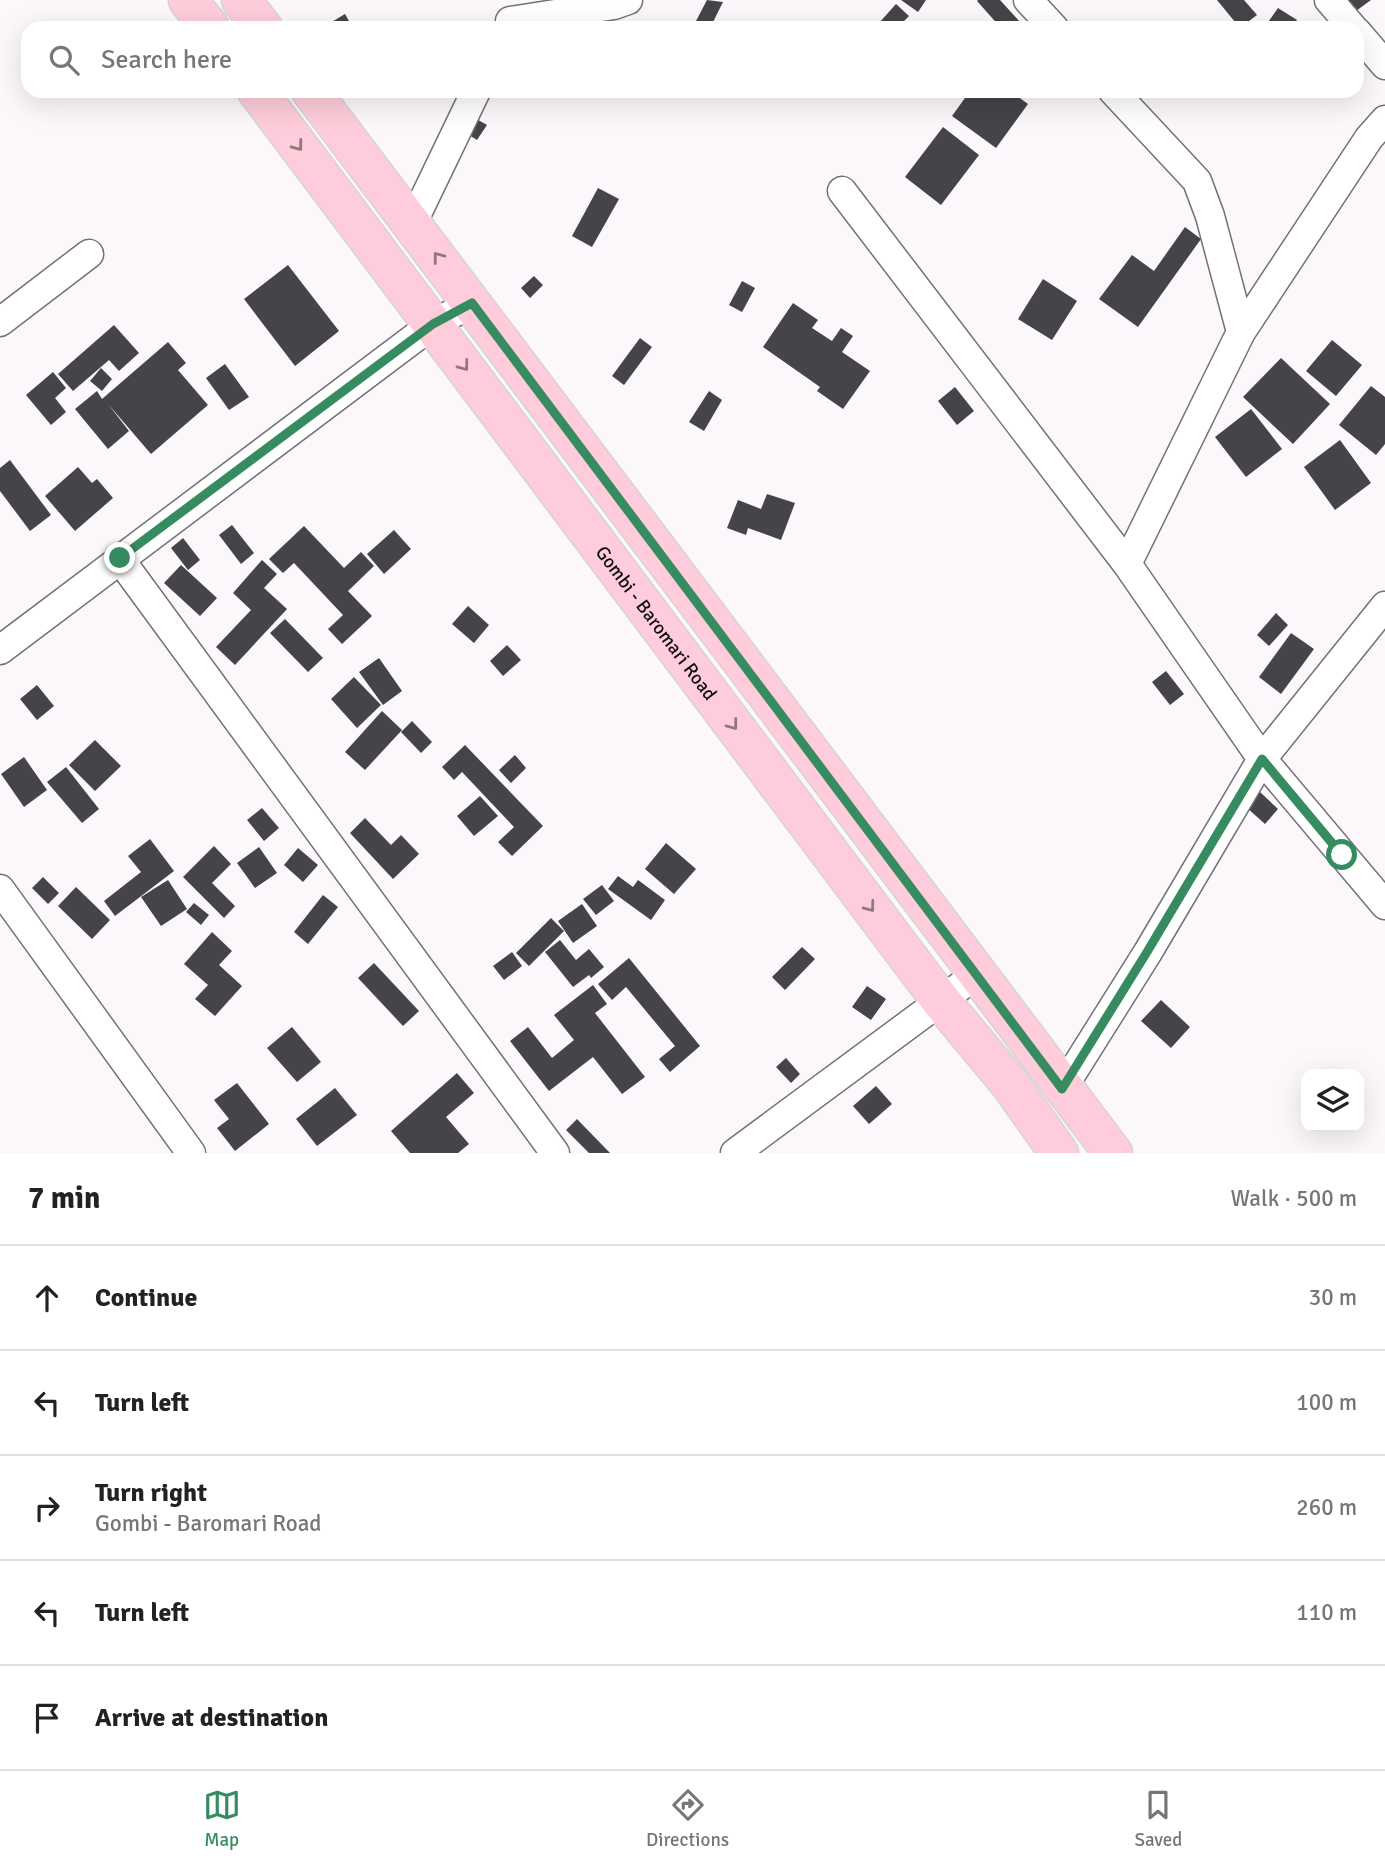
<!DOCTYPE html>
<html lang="en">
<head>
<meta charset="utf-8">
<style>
	:root { --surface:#fff; --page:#f2f2f2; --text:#222; --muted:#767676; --line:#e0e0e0; --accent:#368c60 }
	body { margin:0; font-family:Signika,sans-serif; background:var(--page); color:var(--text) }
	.controls { position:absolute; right:21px; bottom:21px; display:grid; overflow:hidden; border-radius:14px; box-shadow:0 7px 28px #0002 }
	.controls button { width:63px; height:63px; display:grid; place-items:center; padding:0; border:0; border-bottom:2px solid var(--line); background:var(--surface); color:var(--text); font:35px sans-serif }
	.stop { position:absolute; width:21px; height:21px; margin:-16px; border:5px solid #368c60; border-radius:50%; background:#fff }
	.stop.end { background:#368c60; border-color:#fff; box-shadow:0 2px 7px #0008 }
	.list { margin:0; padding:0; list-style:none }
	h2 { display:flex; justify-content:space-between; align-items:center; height:91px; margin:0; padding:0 28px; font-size:30px }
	h2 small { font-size:23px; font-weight:400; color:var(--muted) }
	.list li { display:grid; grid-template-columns:46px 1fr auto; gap:21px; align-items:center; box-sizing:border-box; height:105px; padding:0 28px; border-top:2px solid var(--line) }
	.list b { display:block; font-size:26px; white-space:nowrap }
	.list p { margin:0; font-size:23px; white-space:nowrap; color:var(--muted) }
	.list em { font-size:23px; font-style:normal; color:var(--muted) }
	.icon { flex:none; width:38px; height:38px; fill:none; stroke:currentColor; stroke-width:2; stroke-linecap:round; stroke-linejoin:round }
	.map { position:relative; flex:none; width:1385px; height:1153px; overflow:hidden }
	.search { position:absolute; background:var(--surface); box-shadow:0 7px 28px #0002; left:21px; right:21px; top:21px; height:77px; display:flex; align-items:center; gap:18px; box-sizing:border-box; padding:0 24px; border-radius:21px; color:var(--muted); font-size:26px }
	.sheet { height:616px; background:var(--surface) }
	nav { display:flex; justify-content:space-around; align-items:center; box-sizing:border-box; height:98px; border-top:2px solid var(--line); background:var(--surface); font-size:19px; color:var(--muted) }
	nav a { display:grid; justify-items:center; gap:4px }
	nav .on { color:var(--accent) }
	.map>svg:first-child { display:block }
</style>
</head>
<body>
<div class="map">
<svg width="1385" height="1153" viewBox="0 0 1385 1153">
	<rect width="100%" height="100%" fill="#fbf7fb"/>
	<!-- building -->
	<path fill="#454448" d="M 707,0 L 723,2 L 710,28 L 696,21 Z
		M 901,0 L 926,0 L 918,12 Z
		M 978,0 L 1000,0 L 1020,22 L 1013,28 L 1001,28 L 977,1 Z
		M 1217,0 L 1244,0 L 1257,15 L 1240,28 Z
		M 1348,0 L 1371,0 L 1356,11 Z
		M 896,4 L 909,16 L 897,28 L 884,28 L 879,23 Z
		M 1278,8 L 1297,20 L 1292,28 L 1264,28 Z
		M 345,14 L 353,28 L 326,28 L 325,26 Z
		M 970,91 L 1010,91 L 1028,104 L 996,148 L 952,116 Z
		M 473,117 L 487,125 L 477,140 L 464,132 Z
		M 943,127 L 979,155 L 941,205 L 905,177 Z
		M 598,188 L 619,199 L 592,247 L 572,236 Z
		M 1185,227 L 1201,239 L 1138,327 L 1099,299 L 1132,255 L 1154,271 Z
		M 288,265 L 339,331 L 295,366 L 244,299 Z
		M 534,276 L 543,285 L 530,298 L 521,288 Z
		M 1043,279 L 1077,301 L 1052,340 L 1018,319 Z
		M 742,281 L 755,288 L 742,312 L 729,305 Z
		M 793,303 L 818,320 L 812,328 L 832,341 L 841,328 L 853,336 L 842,352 L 870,371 L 843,409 L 817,391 L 820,387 L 763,347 Z
		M 114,325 L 139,353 L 119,371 L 109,360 L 73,391 L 58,374 Z
		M 640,338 L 652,347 L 624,385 L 612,376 Z
		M 1332,340 L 1362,365 L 1336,396 L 1306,371 Z
		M 168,342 L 186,363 L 178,370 L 208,405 L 151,454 L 108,404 L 129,431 L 108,449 L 75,409 L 97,391 L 102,399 Z
		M 1281,358 L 1330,404 L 1293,444 L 1243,397 Z
		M 225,364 L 249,397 L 229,410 L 206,378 Z
		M 101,368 L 112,379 L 102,391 L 90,381 Z
		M 53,372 L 66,388 L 55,398 L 66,412 L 51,425 L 26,395 Z
		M 1371,386 L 1385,397 L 1385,444 L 1376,455 L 1339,425 Z
		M 955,387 L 974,411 L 957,425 L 938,401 Z
		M 709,391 L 722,400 L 704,431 L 689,422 Z
		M 1251,409 L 1282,449 L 1246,477 L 1215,437 Z
		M 1340,440 L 1371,483 L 1335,510 L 1304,467 Z
		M 10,460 L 51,515 L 30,531 L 0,491 L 0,468 Z
		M 78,467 L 92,483 L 97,479 L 113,498 L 75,531 L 45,496 Z
		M 767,494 L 795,503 L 781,540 L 748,528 L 746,535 L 727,528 L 738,500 L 761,509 Z
		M 232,525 L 254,553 L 241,564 L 219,535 Z
		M 304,526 L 344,568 L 361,552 L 374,566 L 348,591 L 372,616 L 342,644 L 328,629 L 343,615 L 294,563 L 283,573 L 269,559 Z
		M 394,530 L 411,549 L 384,574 L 367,554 Z
		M 183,538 L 200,560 L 188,570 L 171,548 Z
		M 262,560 L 277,574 L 264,588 L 287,609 L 235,665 L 216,647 L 251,610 L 233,593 Z
		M 181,565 L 217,598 L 200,616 L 164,583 Z
		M 468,606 L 489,625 L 474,643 L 452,624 Z
		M 1276,613 L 1288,625 L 1269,646 L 1257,635 Z
		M 285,619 L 323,658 L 308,672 L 270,633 Z
		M 1291,633 L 1314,649 L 1281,694 L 1259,677 Z
		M 507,645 L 521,660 L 503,676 L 490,661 Z
		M 379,658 L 402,691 L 383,705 L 359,672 Z
		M 1166,671 L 1184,694 L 1170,705 L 1152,682 Z
		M 354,677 L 381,705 L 357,728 L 331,699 Z
		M 37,685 L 54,706 L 37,720 L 20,699 Z
		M 382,711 L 402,730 L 365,770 L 345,752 Z
		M 412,721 L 432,742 L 421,753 L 401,732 Z
		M 95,740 L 121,766 L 95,791 L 69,765 Z
		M 465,745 L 543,826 L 512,856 L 498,842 L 514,827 L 462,772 L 454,780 L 442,767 Z
		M 515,755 L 526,768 L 511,783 L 499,770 Z
		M 24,757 L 47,790 L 24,807 L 1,774 Z
		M 66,767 L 99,809 L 82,823 L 47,782 Z
		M 1260,792 L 1278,809 L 1265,824 L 1246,807 Z
		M 480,796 L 498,816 L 474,836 L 457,816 Z
		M 262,808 L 279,828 L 264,841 L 247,820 Z
		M 365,818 L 391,845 L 401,835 L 419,854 L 393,879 L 350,833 Z
		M 150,839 L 174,871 L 115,916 L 104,901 L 141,872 L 128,856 Z
		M 666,843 L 696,869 L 674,894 L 645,869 Z
		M 214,846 L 231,864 L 212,883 L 235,906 L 224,918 L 183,877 Z
		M 259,847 L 277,873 L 255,888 L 237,863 Z
		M 298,848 L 318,865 L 303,882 L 284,865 Z
		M 618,876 L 633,887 L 638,880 L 665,900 L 651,920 L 608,889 Z
		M 43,877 L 59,893 L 48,904 L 32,888 Z
		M 168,880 L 187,909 L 161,926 L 141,897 Z
		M 602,885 L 614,901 L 596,915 L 583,899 Z
		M 76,887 L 110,920 L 92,939 L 58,906 Z
		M 323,895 L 338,907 L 308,944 L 294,932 Z
		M 194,903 L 209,915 L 201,925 L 186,912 Z
		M 582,904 L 597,926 L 573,943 L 558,921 Z
		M 551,918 L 564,931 L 529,966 L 516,953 Z
		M 212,932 L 232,951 L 219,965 L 242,986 L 215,1016 L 195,999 L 208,985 L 184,964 Z
		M 560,940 L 576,960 L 589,949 L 604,967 L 591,978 L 589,975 L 573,987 L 545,952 Z
		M 802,947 L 815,959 L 785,990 L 772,977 Z
		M 512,952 L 522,966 L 504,980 L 493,966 Z
		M 629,958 L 700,1046 L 670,1072 L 659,1059 L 675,1046 L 626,987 L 612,1000 L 598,984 Z
		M 374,963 L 419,1011 L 403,1026 L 358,978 Z
		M 593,985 L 607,1004 L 595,1013 L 645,1077 L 622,1094 L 593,1057 L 549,1091 L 510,1041 L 528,1027 L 552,1058 L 574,1040 L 554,1015 Z
		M 867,986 L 886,999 L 871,1020 L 852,1007 Z
		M 1161,1000 L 1190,1027 L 1171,1048 L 1141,1021 Z
		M 292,1027 L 321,1062 L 297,1082 L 267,1048 Z
		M 786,1058 L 800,1074 L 791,1083 L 776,1067 Z
		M 457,1073 L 474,1093 L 446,1117 L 469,1144 L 458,1153 L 410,1153 L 391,1131 Z
		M 237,1083 L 269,1124 L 235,1151 L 217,1128 L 229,1119 L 214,1100 Z
		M 876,1086 L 892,1104 L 869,1124 L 853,1106 Z
		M 335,1088 L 357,1115 L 317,1146 L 296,1119 Z
		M 577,1119 L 610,1153 L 589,1153 L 566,1130 Z"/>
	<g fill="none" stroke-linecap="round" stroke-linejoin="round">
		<!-- street casing -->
		<g stroke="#757175" stroke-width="31">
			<path id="street" d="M 1028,0 L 1054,28
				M 1329,0 L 1353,28
				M 510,21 L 614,5 L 628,0
				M 1357,32 L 1385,65
				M 1113,91 L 1197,181 L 1210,216 L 1241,332
				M 842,191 L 1127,564 L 1262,759 L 1385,905
				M 412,224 L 476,91
				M 0,322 L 89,254
				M 119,558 L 555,1153
				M 1127,564 L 1241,332 L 1369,138 L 1385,120
				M 0,650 L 433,324 L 472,303
				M 0,889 L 191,1153
				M 1062,1089 L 1148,952 L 1262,759 L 1385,606
				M 735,1153 L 977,974"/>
		</g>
		<!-- primary casing -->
		<g stroke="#d4d4d4" stroke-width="41">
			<g id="primary">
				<path d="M 188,0 L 210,28"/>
				<path d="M 241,0 L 263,28"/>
				<path id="s1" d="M 257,91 L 941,1001 L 1010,1084 L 1059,1153"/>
				<path d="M 311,91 L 1113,1153"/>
			</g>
		</g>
		<!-- street -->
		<use href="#street" stroke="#fff" stroke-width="28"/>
		<!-- primary -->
		<use href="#primary" stroke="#feccda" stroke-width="38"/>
	</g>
	<!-- one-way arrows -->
	<defs><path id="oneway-chevron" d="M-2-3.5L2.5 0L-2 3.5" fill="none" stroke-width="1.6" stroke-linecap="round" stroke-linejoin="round" transform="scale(1.75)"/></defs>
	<g stroke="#93777f">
		<use href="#oneway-chevron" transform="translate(298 146) rotate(53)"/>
		<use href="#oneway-chevron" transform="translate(438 257) rotate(-127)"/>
		<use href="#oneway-chevron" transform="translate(464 366) rotate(53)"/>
		<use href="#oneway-chevron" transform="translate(733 725) rotate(53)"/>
		<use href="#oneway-chevron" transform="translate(870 907) rotate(53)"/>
	</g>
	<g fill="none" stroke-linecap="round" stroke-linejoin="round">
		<!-- route -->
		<path stroke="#368c60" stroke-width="9" d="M 120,558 L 433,324 L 472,303 L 1062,1089 L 1147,952 L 1262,759 L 1342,855"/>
	</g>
	<g text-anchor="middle" stroke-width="7" stroke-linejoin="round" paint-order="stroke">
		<!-- street labels -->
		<g font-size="19" fill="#100f10" stroke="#fff">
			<text dy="7" stroke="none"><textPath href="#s1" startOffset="665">Gombi - Baromari Road</textPath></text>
		</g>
	</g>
</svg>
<div class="controls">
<button><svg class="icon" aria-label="layers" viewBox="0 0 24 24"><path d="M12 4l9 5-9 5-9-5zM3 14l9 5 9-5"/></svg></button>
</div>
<div class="stop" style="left:1342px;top:855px"></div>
<div class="stop end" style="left:120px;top:558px"></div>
<div class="search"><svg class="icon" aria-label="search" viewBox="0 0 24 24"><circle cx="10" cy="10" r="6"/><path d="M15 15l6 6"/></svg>Search here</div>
</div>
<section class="sheet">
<h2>7 min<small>Walk · 500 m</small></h2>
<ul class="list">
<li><svg class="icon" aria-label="ahead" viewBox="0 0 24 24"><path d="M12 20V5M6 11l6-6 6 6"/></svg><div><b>Continue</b></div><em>30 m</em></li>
<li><svg class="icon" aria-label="left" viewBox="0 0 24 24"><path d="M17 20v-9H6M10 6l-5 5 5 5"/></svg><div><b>Turn left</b></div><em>100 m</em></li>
<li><svg class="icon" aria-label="right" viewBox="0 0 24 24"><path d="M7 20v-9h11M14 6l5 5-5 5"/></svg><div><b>Turn right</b><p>Gombi - Baromari Road</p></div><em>260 m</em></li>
<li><svg class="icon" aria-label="left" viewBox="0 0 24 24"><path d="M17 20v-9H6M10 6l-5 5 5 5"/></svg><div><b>Turn left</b></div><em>110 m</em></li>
<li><svg class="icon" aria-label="arrive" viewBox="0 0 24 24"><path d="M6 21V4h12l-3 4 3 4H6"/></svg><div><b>Arrive at destination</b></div></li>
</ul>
</section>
<nav>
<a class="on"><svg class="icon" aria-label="map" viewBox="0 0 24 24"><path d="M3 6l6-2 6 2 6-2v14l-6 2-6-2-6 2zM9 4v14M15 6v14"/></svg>Map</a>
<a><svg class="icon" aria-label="directions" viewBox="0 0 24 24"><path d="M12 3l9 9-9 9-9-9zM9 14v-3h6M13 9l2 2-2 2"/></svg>Directions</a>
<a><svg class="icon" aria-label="saved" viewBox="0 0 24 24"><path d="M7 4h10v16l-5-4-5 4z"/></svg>Saved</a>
</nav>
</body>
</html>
